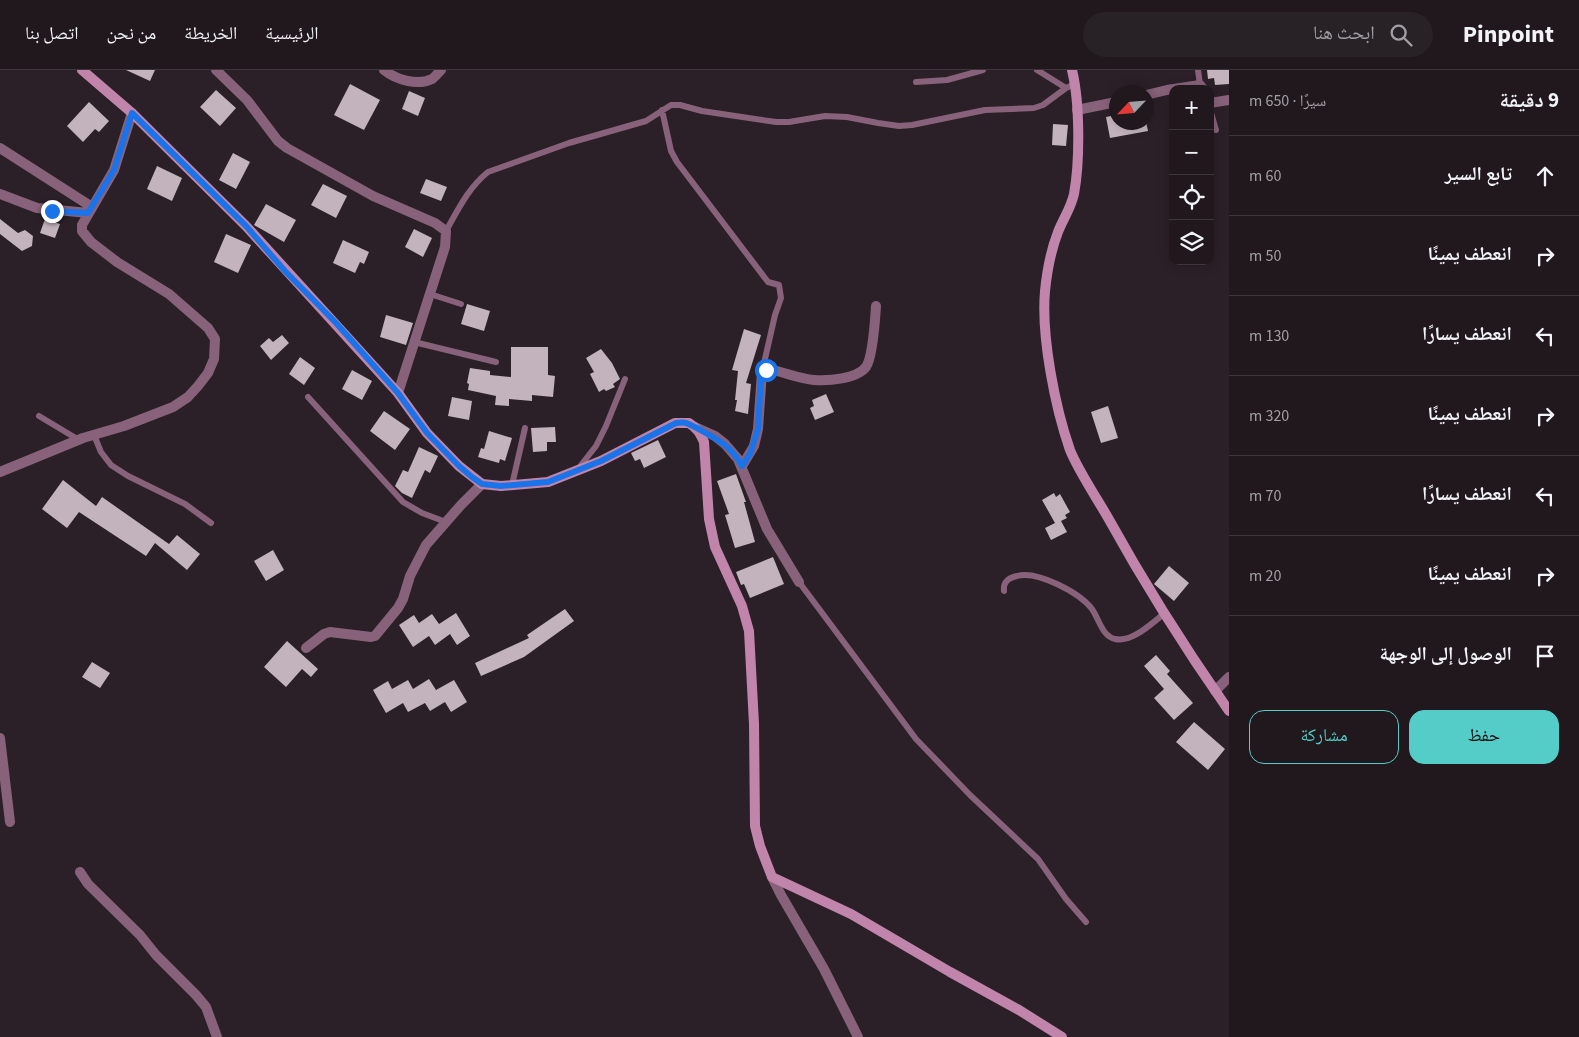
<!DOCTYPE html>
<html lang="ar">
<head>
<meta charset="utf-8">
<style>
	:root { --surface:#20181d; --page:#282126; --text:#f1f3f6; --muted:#a2a0a4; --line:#3d373b; --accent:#54cdc8 }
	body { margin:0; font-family:"Source Sans 3","Noto Naskh Arabic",sans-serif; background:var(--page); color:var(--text); direction:rtl }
	.controls { position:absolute; right:15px; top:15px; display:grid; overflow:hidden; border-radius:10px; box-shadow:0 2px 12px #0003 }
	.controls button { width:45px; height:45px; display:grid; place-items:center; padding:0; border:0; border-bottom:1px solid var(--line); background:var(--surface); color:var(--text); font:25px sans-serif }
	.compass { position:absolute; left:1109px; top:15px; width:45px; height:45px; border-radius:50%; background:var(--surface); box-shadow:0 2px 12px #0003; rotate:244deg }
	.stop { position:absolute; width:15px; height:15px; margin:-11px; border:4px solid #1a73e8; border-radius:50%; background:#fff }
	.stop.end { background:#1a73e8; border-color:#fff; box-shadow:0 1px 5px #0008 }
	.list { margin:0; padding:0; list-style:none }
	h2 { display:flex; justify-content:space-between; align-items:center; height:65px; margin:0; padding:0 20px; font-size:21px }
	h2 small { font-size:16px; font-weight:400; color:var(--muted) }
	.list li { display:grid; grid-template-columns:32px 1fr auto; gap:15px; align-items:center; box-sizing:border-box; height:80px; padding:0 20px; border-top:1px solid var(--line) }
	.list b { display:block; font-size:19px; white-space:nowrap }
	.list em { font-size:16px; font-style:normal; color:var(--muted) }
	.actions { display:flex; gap:10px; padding:15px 20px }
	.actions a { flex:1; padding:11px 0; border:1px solid var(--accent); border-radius:15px; text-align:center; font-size:18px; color:var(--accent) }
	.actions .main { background:var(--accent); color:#111 }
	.icon { flex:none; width:28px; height:28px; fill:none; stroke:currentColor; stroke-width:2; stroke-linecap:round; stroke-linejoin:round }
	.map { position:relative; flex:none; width:1229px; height:967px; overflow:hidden; direction:ltr }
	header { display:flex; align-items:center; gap:30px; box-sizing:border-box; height:70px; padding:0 25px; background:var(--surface); border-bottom:1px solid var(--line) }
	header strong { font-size:24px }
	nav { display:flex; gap:28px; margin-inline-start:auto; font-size:18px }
	.search { width:350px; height:45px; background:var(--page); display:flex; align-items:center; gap:12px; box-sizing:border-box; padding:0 18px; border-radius:28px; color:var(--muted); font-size:19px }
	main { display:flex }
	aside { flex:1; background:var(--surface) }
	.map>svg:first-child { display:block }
</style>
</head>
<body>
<header>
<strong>Pinpoint</strong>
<div class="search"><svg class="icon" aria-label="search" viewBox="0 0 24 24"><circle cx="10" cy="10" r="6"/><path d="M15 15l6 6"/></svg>ابحث هنا</div>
<nav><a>الرئيسية</a><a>الخريطة</a><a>من نحن</a><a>اتصل بنا</a></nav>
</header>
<main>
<aside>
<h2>9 دقيقة<small>سيرًا · 650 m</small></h2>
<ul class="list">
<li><svg class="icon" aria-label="ahead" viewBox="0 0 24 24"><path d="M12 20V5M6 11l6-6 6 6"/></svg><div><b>تابع السير</b></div><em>60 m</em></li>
<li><svg class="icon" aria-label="right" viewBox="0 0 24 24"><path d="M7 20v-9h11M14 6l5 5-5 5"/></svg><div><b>انعطف يمينًا</b></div><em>50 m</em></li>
<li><svg class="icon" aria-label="left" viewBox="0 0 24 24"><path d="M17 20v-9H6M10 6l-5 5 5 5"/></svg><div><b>انعطف يسارًا</b></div><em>130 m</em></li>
<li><svg class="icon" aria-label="right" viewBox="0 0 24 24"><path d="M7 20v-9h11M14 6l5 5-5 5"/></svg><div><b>انعطف يمينًا</b></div><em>320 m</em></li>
<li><svg class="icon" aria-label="left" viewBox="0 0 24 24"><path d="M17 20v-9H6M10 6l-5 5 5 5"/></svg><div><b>انعطف يسارًا</b></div><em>70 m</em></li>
<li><svg class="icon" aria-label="right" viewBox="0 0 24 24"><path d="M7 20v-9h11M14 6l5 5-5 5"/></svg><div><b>انعطف يمينًا</b></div><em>20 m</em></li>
<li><svg class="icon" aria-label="arrive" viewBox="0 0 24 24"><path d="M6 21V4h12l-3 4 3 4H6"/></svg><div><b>الوصول إلى الوجهة</b></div></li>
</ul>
<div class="actions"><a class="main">حفظ</a><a>مشاركة</a></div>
</aside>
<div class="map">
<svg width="1229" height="967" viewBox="0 0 1229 967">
	<rect width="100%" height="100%" fill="#2b2027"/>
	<!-- building -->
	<path fill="#c2b3bc" d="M 126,0 L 155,0 L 150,11 Z
		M 1207,0 L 1229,0 L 1229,14 L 1215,15 L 1214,8 L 1208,9 Z
		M 350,14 L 380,30 L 364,60 L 334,45 Z
		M 216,20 L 236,38 L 220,56 L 200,37 Z
		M 409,21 L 425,28 L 418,46 L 402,39 Z
		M 89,32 L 109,51 L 99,62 L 95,59 L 83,72 L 67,56 Z
		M 1116,45 L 1116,52 L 1146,52 L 1148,61 L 1110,68 L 1106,47 Z
		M 1053,54 L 1068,55 L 1066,76 L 1052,75 Z
		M 233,83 L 250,92 L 236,119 L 219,110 Z
		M 157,96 L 182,108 L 172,131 L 147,119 Z
		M 426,109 L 447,117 L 441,131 L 420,123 Z
		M 323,114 L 347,126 L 336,148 L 311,135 Z
		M 266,134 L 296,150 L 284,172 L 254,155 Z
		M 0,149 L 18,163 L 25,160 L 33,166 L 32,176 L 22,181 L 0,164 Z
		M 45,149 L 60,154 L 55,168 L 40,163 Z
		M 414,159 L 432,168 L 423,187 L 405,177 Z
		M 226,164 L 251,175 L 238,203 L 214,192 Z
		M 343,170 L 369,182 L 364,194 L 360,192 L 355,203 L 333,193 Z
		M 467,234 L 490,241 L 484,261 L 461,254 Z
		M 386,245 L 413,253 L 406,275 L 380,267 Z
		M 744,259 L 761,265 L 746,313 L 751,314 L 748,344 L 735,341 L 737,330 L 735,330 L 738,301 L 732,300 Z
		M 282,265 L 289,273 L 271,290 L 260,276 L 269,268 L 273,272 Z
		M 511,277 L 548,277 L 548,305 L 555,306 L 553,327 L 532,325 L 532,331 L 509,329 L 509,336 L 495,335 L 496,326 L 468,320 L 469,314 L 467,313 L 470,298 L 490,301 L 490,305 L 511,307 Z
		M 601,279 L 612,293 L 620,309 L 613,314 L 615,317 L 606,321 L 604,319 L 599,322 L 590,304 L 594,302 L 586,288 Z
		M 300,287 L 315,298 L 304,315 L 289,304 Z
		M 352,300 L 372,311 L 362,330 L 342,319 Z
		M 826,324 L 834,342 L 815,350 L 810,338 L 814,336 L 812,330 Z
		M 452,327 L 472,331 L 469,350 L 448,346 Z
		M 1108,336 L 1118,368 L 1101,373 L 1091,342 Z
		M 384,341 L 410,359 L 395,380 L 370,361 Z
		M 555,357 L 556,372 L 547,372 L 547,381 L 533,382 L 531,358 Z
		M 489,361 L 512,368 L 505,391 L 500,389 L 499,393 L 478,387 L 481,378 L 484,379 Z
		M 658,370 L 666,387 L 644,398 L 640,389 L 635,391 L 631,383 Z
		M 419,377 L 438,386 L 430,403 L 425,400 L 412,428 L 402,423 L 395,416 L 403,400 L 408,402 Z
		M 736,404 L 746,432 L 744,432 L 755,472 L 735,478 L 725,445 L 729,444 L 717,411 Z
		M 63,410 L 96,436 L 102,427 L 169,474 L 177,465 L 200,484 L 187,500 L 155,473 L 146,486 L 79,442 L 67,458 L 42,439 Z
		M 1054,423 L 1056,427 L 1060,424 L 1070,442 L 1065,445 L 1067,448 L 1061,451 L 1067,462 L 1051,470 L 1045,458 L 1055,453 L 1042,430 Z
		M 273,480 L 284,500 L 266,511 L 254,491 Z
		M 773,487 L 784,514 L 750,528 L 744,514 L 741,515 L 736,502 Z
		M 1169,496 L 1189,513 L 1174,531 L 1154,514 Z
		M 565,539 L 574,551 L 524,587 L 481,606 L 475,593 L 529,568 L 527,565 Z
		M 456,543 L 470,566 L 457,575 L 450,564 L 435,575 L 429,566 L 413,577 L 399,555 L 414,545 L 419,553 L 432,544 L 439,554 Z
		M 287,571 L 318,599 L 311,607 L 302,599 L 286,617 L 264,597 Z
		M 1156,585 L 1170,601 L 1167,604 L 1193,633 L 1174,650 L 1154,628 L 1164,619 L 1144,596 Z
		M 92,592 L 110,603 L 100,618 L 82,607 Z
		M 429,609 L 436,620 L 454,610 L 467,632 L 451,642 L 445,632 L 430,641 L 425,633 L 408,642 L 403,633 L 386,643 L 373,620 L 388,611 L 392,619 L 408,610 L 413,619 Z
		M 1194,652 L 1225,679 L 1208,700 L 1176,672 Z"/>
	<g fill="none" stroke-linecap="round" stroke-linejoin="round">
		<!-- lane -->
		<path stroke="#88627a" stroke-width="6" d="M 1037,0 L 1066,18
			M 1198,0 L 1200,15
			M 916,12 L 947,10 L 983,0
			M 1210,39 L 1216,60
			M 662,40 L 671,81 L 677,92 L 768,212 L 779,215 L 781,228 L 775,245 L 762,302
			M 446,161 C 458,140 468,118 488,102 L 569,73 L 646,51 L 671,35 L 680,35 L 702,41 L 776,52 L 789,52 L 825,46 L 847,47 L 878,53 L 899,56 L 912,55 L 985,40 L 1034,38 L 1043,35 L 1066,18 L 1075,14
			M 430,224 L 461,234
			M 414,272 L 496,292
			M 308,327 L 403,432 L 422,443 L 446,452
			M 39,346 L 79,370
			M 94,365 L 101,382 L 111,395 L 128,406 L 185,434 L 211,453
			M 578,399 L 596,376 L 606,356 L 625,309
			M 512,415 L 525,358
			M 799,512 L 916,669 L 970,725 L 1038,789 L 1066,829 L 1086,852
			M 1004,521 C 1003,512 1008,508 1017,506 C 1037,500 1080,523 1092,539 C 1099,549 1102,566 1115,569 C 1132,573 1152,553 1165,543"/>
		<!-- street -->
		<path stroke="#88627a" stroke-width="10" d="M 216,0 L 247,30 L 278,71 L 287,78 L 373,126 L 435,153 L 446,161 L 445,177 L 398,323
			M 384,0 C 396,10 418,16 432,9 C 435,7 438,3 441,0
			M 1146,25 L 1167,20 L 1200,15 L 1203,19
			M 1210,33 L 1229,30
			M 1077,40 L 1116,32
			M 0,78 L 92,137
			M 0,124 L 37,138 L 88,143
			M 695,357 L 715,366 L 725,374 L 738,389 L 767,459 L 799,512
			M 742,396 L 754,376 L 758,359 L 762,302 L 766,300 L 773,300 C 786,303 801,309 814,310 C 828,311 857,309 866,297 C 873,287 875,251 876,236
			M 0,402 L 83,368 L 124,356 L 173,337 L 188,327 L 198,316 L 208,303 L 214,289 L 215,269 L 208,258 L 169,224 L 117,192 L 91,172 L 82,161 L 82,155 L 114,100 L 132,43
			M 306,578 L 324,564 L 330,562 L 371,567 L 375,566 L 398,538 L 403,529 L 410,506 L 426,475 L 461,435 L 482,414
			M 1215,621 L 1229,607
			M 0,668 L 10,752
			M 80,802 L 88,814 L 140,865 L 156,885 L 196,925 L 206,937 L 217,967
			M 772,807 L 781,825 L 824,899 L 858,967"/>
		<!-- secondary -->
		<path stroke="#c185ab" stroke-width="10" d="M 82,0 L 132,43 L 246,156 L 398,323 L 427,363 L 459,396 L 482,414 L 501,416 L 548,412 L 601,391 L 675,353 L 689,353 C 697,358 700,363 704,372 L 709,449 L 715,477 L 742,536 L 749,561 L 754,654 L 755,756 L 760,776 L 772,807 L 851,844 L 950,902 L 1019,940 L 1062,967
			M 1072,0 C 1080,33 1080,91 1074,124 C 1071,138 1063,149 1058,162 C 1051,180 1047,201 1045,221 C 1041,266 1055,337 1070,380 C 1078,400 1096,427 1107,446 C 1144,513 1185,578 1229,641"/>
	</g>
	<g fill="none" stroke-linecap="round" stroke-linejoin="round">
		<!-- route -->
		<path stroke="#1a73e8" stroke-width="6" d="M 52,141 L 88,143 L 114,100 L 132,43 L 246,156 L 285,201 L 336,253 L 398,323 L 427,363 L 459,396 L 472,407 L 482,414 L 501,416 L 548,412 L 601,391 L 676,353 C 686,351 688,354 697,358 C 717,369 730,375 742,396 L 750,384 L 758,359 L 761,306 L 762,302 L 766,300"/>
	</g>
</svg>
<div class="controls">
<button>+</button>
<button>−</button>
<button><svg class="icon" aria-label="locate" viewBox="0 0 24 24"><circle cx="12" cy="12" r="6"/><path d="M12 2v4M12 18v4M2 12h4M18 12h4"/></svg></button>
<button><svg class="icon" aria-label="layers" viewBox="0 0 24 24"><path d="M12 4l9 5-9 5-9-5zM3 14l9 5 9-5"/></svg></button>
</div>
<svg class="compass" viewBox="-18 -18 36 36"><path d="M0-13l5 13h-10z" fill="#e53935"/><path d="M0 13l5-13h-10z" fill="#a2a0a4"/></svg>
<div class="stop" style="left:766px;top:300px"></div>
<div class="stop end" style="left:52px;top:141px"></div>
</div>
</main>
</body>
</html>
